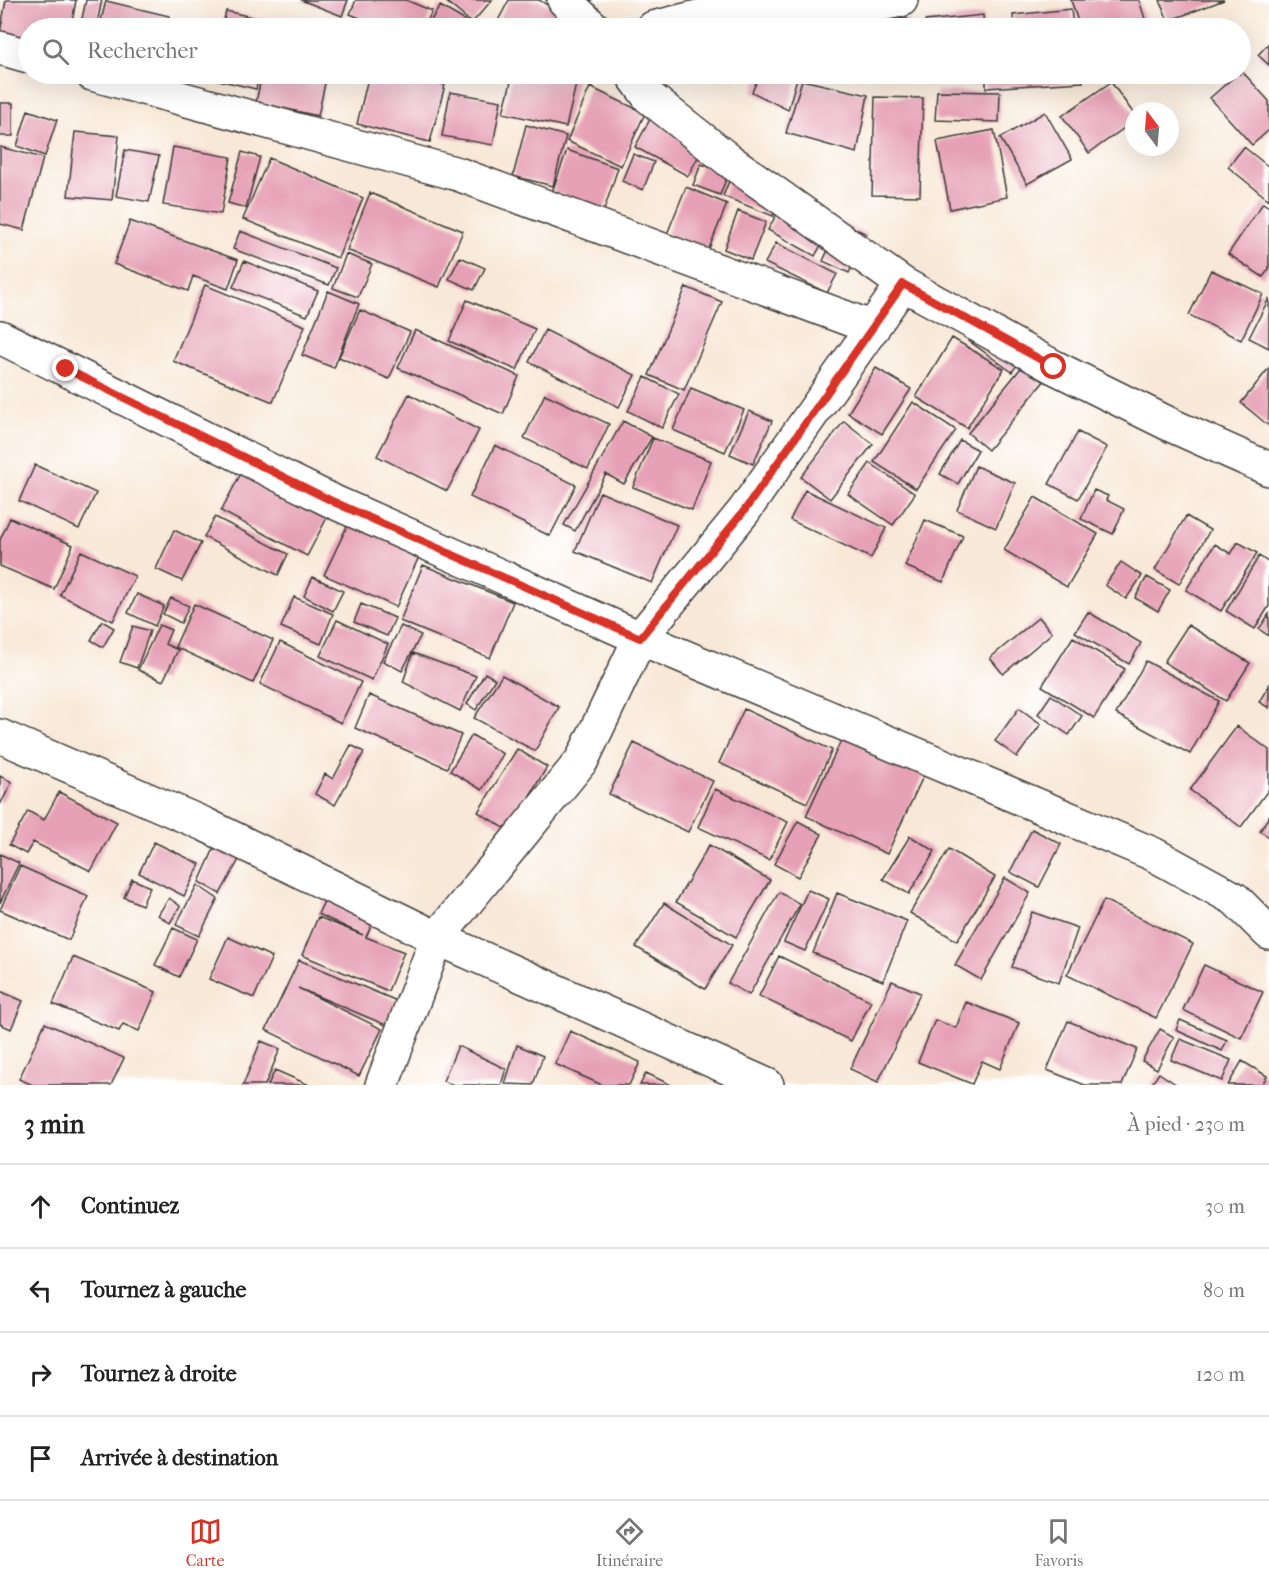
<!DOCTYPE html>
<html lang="fr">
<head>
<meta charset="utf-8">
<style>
	:root { --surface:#fff; --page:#f6f6f6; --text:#222; --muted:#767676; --line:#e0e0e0; --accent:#d93025 }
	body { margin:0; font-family:"IM FELL French Canon",serif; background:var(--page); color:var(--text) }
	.compass { position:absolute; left:1125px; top:102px; width:54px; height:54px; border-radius:50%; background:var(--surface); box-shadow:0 6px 24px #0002; rotate:344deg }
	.stop { position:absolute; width:18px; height:18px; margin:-14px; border:4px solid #d93025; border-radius:50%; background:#fff }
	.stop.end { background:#d93025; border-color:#fff; box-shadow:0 2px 6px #0008 }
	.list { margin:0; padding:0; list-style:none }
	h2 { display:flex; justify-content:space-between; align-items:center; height:78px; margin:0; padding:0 24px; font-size:26px }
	h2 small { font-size:20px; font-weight:400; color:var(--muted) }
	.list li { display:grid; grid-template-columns:39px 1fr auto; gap:18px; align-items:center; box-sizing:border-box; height:84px; padding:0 24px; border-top:2px solid var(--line) }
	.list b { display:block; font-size:22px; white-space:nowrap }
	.list em { font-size:20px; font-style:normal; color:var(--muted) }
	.icon { flex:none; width:33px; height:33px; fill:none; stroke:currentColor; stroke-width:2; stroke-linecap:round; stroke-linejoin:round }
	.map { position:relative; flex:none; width:1269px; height:1085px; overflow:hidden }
	.search { position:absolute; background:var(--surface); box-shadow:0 6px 24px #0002; left:18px; right:18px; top:18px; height:66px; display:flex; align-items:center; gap:15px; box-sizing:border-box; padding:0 21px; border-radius:33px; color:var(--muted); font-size:22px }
	.sheet { height:414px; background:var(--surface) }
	nav { display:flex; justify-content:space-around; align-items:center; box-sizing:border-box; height:84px; border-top:2px solid var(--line); background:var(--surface); font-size:16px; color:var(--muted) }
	nav a { display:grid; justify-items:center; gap:3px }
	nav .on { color:var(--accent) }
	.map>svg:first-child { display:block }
</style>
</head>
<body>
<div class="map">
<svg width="1269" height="1085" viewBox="0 0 1269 1085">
	<rect width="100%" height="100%" fill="#fff"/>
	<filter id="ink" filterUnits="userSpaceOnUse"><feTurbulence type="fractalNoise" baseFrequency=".0167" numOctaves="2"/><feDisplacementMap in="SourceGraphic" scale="12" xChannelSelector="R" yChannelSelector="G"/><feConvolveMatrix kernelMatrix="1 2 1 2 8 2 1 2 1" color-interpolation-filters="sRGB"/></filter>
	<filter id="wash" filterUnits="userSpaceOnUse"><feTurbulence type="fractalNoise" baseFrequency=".008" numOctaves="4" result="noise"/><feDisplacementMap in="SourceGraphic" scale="24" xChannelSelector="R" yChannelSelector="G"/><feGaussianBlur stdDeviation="1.35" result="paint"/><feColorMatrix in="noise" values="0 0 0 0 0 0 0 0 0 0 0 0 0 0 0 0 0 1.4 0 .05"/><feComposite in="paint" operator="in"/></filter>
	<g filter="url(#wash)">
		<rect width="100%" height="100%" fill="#f8e8d7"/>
		<g id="blocks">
			<!-- building -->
			<path fill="#e6a1b6" d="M 6,0 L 76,0 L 71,28 L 28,28 L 28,40 L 0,33 Z
				M 86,0 L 102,0 L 96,28 L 80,28 Z
				M 301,0 L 348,0 L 342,16 Z
				M 356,0 L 406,0 L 432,11 L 424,28 L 385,28 L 350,14 Z
				M 444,0 L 492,0 L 472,23 Z
				M 509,0 L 539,0 L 574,20 L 546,0 L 592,0 L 572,28 L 494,28 Z
				M 1071,0 L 1139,0 L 1148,28 L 1080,28 Z
				M 1160,0 L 1224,0 L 1168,21 Z
				M 106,1 L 169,16 L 166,28 L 99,28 Z
				M 440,6 L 478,28 L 426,28 Z
				M 1071,9 L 1073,28 L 1014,28 L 1013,15 Z
				M 226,11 L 272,22 L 270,28 L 222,28 Z
				M 983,15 L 984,28 L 926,28 L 925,21 Z
				M 907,18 L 908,28 L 833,28 L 833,26 Z
				M 274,23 L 296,28 L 273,28 Z
				M 829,23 L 829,28 L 815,28 L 815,25 Z
				M 1269,43 L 1269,65 L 1258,55 Z
				M 1240,69 L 1269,101 L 1269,130 L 1252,145 L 1210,98 L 1237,74 L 1240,74 Z
				M 211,74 L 260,74 L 256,89 L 210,78 Z
				M 262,74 L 327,74 L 318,116 L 256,102 Z
				M 369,74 L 400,74 L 445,85 L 430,142 L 357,124 Z
				M 513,74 L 550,74 L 577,80 L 566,127 L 503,113 Z
				M 760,74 L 797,78 L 788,110 L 752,92 Z
				M 986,74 L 1082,74 L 1083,82 L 986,88 Z
				M 802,80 L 868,95 L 857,153 L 786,133 Z
				M 1111,82 L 1134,114 L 1134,121 L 1089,153 L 1062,116 Z
				M 590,87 L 645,113 L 621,166 L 567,141 Z
				M 937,91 L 1000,92 L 999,122 L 935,120 Z
				M 450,92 L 501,101 L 493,145 L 442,136 Z
				M 875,97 L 923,98 L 920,196 L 872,195 Z
				M 0,103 L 13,103 L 13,136 L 0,136 Z
				M 28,110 L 57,120 L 45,156 L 17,146 Z
				M 654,112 L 707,140 L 688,176 L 635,147 Z
				M 1045,112 L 1072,159 L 1027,184 L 1000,138 Z
				M 526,125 L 566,136 L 553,186 L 513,176 Z
				M 994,130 L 1007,197 L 950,209 L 937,141 Z
				M 75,132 L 119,136 L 112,200 L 68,196 Z
				M 0,147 L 43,158 L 24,230 L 0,224 Z
				M 173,147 L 231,157 L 221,214 L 163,205 Z
				M 1244,147 L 1269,167 L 1269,200 L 1228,167 Z
				M 125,150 L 159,156 L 149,202 L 116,196 Z
				M 567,150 L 618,168 L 604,210 L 552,192 Z
				M 242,152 L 260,157 L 246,208 L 228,203 Z
				M 633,154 L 654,162 L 643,190 L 622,181 Z
				M 269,158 L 363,198 L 338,258 L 243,219 Z
				M 701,164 L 728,174 L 720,195 L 693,185 Z
				M 734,169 L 784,188 L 773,216 L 723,196 Z
				M 686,187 L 727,204 L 708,251 L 667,234 Z
				M 370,193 L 463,231 L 439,287 L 347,250 Z
				M 788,193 L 835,220 L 815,256 L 768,230 Z
				M 1263,203 L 1269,207 L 1269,269 L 1263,277 L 1228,254 Z
				M 738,211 L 766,222 L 751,260 L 724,249 Z
				M 130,221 L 238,260 L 228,289 L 193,276 L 188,291 L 114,264 Z
				M 841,222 L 867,234 L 849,273 L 823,261 Z
				M 240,231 L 336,268 L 329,285 L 233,249 Z
				M 776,243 L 837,274 L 827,293 L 765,263 Z
				M 346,254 L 372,264 L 358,297 L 333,288 Z
				M 460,257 L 485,268 L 474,290 L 449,279 Z
				M 244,261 L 318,291 L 307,316 L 233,287 Z
				M 1211,270 L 1263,294 L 1241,340 L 1189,315 Z
				M 205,285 L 305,326 L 273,402 L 173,361 Z
				M 686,287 L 722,302 L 684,390 L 649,375 Z
				M 328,291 L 359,304 L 334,368 L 302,355 Z
				M 1269,298 L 1269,348 L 1249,338 Z
				M 467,300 L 535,329 L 517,370 L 449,341 Z
				M 360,310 L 410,332 L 389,379 L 339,357 Z
				M 988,314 L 1031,346 L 1012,372 L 969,341 Z
				M 415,330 L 519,376 L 503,414 L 398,368 Z
				M 545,330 L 635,375 L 619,407 L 529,362 Z
				M 952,338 L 1004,369 L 967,428 L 916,397 Z
				M 1034,352 L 1054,369 L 988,450 L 968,433 Z
				M 876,368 L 911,389 L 882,434 L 848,413 Z
				M 1269,368 L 1269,426 L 1241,403 Z
				M 645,377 L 679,394 L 662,428 L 628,411 Z
				M 691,388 L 744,410 L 725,452 L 673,430 Z
				M 409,394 L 479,430 L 447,491 L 377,456 Z
				M 545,394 L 609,424 L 588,469 L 524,438 Z
				M 913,402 L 956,430 L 916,489 L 874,462 Z
				M 749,411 L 772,421 L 753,464 L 730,454 Z
				M 623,421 L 652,437 L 624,484 L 606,474 L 575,531 L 564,525 Z
				M 844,421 L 873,444 L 830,499 L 801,477 Z
				M 1078,432 L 1107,447 L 1078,499 L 1049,484 Z
				M 653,438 L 711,461 L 692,510 L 633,487 Z
				M 960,440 L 978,450 L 958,484 L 940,474 Z
				M 495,445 L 576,485 L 550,536 L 470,497 Z
				M 870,463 L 915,494 L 893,525 L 848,494 Z
				M 246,464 L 332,508 L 307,556 L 221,511 Z
				M 35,465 L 96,493 L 79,529 L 19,501 Z
				M 976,466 L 1015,483 L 996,528 L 957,510 Z
				M 805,490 L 886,528 L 871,558 L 790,520 Z
				M 1094,490 L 1108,496 L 1106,500 L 1124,509 L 1113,534 L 1081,519 Z
				M 600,492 L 677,525 L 652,583 L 575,551 Z
				M 1035,497 L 1098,534 L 1067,587 L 1004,550 Z
				M 1186,516 L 1210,530 L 1179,584 L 1155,570 Z
				M 215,517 L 288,554 L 278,575 L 204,537 Z
				M 10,518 L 73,545 L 54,589 L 0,566 L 0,540 Z
				M 351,518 L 422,550 L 396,607 L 324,575 Z
				M 925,520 L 963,536 L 943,582 L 905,566 Z
				M 174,530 L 201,543 L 182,581 L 156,569 Z
				M 1238,542 L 1257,553 L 1221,611 L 1186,590 L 1215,544 L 1231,554 Z
				M 81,551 L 135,576 L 113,621 L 60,595 Z
				M 1259,556 L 1269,563 L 1269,606 L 1255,629 L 1226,611 Z
				M 1121,562 L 1142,576 L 1126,599 L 1105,585 Z
				M 423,565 L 513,602 L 490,658 L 400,621 Z
				M 313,577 L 343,591 L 333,611 L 304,596 Z
				M 1147,577 L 1170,590 L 1158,611 L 1135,598 Z
				M 137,594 L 164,606 L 155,626 L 128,613 Z
				M 294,597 L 333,614 L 321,644 L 281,627 Z
				M 171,598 L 189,606 L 181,623 L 163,614 Z
				M 194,604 L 273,640 L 253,683 L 175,647 Z
				M 361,604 L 395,618 L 387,636 L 354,622 Z
				M 1088,612 L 1141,643 L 1129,664 L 1075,632 Z
				M 1269,614 L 1269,636 L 1259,629 Z
				M 1039,617 L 1052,633 L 1003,674 L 990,658 Z
				M 337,620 L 388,644 L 372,680 L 320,656 Z
				M 102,621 L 114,628 L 103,647 L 91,640 Z
				M 159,625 L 171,630 L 165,644 L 178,650 L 163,681 L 138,670 Z
				M 1188,625 L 1250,663 L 1226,701 L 1164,662 Z
				M 133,626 L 150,631 L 137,668 L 120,662 Z
				M 401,626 L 421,635 L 402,671 L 383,661 Z
				M 1073,637 L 1125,669 L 1094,718 L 1042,686 Z
				M 280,642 L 361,682 L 341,723 L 260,684 Z
				M 413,653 L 476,676 L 460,711 L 403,682 Z
				M 1146,661 L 1219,701 L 1190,754 L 1116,714 Z
				M 485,673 L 495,679 L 476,710 L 467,704 Z
				M 502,675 L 559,707 L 535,751 L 474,718 Z
				M 1269,685 L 1269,708 L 1259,702 Z
				M 369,695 L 461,735 L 447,768 L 355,728 Z
				M 1051,695 L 1082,716 L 1069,735 L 1038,714 Z
				M 1019,708 L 1041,724 L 1017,757 L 995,741 Z
				M 744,709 L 832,750 L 807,803 L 719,763 Z
				M 1237,726 L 1269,750 L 1269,789 L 1241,827 L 1190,790 Z
				M 846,730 L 927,768 L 887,854 L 806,816 Z
				M 472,735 L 503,754 L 482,790 L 450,771 Z
				M 634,743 L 713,781 L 688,832 L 609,794 Z
				M 351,745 L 364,752 L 335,805 L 315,794 L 325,774 L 333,779 Z
				M 517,749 L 547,767 L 509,831 L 478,812 Z
				M 0,776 L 12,782 L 0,805 Z
				M 715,789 L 788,822 L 769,860 L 698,827 Z
				M 59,792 L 117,822 L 91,871 L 33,842 L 26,854 L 9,845 L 28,811 L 44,820 Z
				M 1269,816 L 1269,837 L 1260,831 Z
				M 798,821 L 822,834 L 798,877 L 774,864 Z
				M 1032,829 L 1061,844 L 1039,887 L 1010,872 Z
				M 910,836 L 935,851 L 909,894 L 883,879 Z
				M 154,842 L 200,864 L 184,896 L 139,873 Z
				M 217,842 L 242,854 L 220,894 L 199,882 Z
				M 709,845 L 770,880 L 736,937 L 676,902 Z
				M 949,849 L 995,877 L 957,941 L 910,913 Z
				M 0,854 L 19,863 L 0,903 Z
				M 20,866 L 88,896 L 69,940 L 0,910 Z
				M 1005,878 L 1030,893 L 981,980 L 955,965 Z
				M 132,879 L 150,887 L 142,905 L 124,897 Z
				M 197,885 L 218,899 L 199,936 L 176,925 Z
				M 808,890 L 829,899 L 805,951 L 784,942 Z
				M 779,892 L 800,904 L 749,995 L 728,983 Z
				M 328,893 L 376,915 L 366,937 L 404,952 L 388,991 L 302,955 L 318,917 L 363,935 L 318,914 Z
				M 837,893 L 907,921 L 883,981 L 813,953 Z
				M 169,898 L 180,906 L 170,923 L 158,915 Z
				M 1104,900 L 1193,944 L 1156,1018 L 1067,975 Z
				M 664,903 L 732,945 L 705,989 L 636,947 Z
				M 1032,912 L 1078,928 L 1059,983 L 1012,967 Z
				M 173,928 L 197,939 L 179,977 L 155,965 Z
				M 228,937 L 272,957 L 254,998 L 209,979 Z
				M 779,956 L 871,1001 L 851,1041 L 759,996 Z
				M 73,957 L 156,992 L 139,1031 L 123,1024 L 119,1031 L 53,1004 Z
				M 299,960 L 397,1001 L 386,1025 L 298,988 L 382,1029 L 359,1076 L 266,1030 Z
				M 1204,965 L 1263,992 L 1241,1038 L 1183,1010 Z
				M 892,981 L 920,993 L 878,1082 L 850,1069 Z
				M 0,991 L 23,1001 L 11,1029 L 0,1024 Z
				M 966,1002 L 1019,1023 L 1000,1069 L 982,1061 L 972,1084 L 918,1062 L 935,1020 L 956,1028 Z
				M 1180,1020 L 1227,1040 L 1222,1051 L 1176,1030 Z
				M 1068,1021 L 1137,1049 L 1122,1085 L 1085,1085 L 1047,1070 Z
				M 45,1023 L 124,1058 L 111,1085 L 33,1085 L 19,1079 Z
				M 1160,1029 L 1174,1037 L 1157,1069 L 1142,1061 Z
				M 570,1031 L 640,1062 L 629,1085 L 602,1085 L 555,1064 Z
				M 1180,1039 L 1231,1060 L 1222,1081 L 1171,1060 Z
				M 261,1041 L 280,1049 L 265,1085 L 243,1085 Z
				M 517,1045 L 543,1056 L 533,1085 L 505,1084 Z
				M 458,1046 L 506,1069 L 501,1085 L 454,1085 L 443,1081 Z
				M 1242,1061 L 1267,1076 L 1262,1085 L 1228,1085 Z
				M 275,1070 L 309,1085 L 268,1085 Z
				M 646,1073 L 671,1085 L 640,1085 Z
				M 1159,1073 L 1177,1085 L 1151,1085 Z"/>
		</g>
	</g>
	<g filter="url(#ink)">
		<use href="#blocks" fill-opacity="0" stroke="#3d3b38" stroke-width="1.5"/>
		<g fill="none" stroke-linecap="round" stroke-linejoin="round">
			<!-- street casing -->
			<g stroke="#3d3b38" stroke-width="36">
				<path id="street" d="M 564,0 L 594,28
					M 653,28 L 726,10 L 875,5 L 901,0
					M 0,48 L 28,56
					M 92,74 L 458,174 L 873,328
					M 632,74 L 649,97 L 730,161 L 903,284 L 1054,367 L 1173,426 L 1269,469
					M 0,337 L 334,502 L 640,638 L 1153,854 L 1235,899 L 1269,933
					M 0,736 L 206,825 L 437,938 L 767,1085
					M 382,1085 L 437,938 L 582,760 L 640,638 L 744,511 L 903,284"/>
			</g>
			<!-- street -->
			<use href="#street" stroke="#fff" stroke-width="33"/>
		</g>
	</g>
	<g fill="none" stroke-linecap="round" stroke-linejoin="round" filter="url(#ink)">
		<!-- route -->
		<path stroke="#d93025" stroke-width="8" d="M 66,369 L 334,502 L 640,638 L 744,511 L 903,284 L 1054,367"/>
	</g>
</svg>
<svg class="compass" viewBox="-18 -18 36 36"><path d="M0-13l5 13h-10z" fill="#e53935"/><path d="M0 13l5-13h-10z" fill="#767676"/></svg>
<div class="stop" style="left:1054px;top:367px"></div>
<div class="stop end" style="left:66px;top:369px"></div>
<div class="search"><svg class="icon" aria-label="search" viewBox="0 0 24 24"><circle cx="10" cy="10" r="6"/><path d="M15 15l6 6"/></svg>Rechercher</div>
</div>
<section class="sheet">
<h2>3 min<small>À pied · 230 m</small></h2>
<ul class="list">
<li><svg class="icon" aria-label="ahead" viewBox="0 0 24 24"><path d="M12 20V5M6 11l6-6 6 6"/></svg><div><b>Continuez</b></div><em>30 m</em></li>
<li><svg class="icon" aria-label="left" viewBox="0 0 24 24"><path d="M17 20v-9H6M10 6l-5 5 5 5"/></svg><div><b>Tournez à gauche</b></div><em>80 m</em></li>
<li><svg class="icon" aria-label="right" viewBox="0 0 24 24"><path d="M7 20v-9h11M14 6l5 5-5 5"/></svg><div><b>Tournez à droite</b></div><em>120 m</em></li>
<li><svg class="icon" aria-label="arrive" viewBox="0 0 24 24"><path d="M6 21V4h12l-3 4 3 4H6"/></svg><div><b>Arrivée à destination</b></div></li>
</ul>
</section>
<nav>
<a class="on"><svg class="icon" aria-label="map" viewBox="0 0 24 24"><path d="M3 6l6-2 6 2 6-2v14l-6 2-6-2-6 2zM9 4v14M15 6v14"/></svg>Carte</a>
<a><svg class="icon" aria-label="directions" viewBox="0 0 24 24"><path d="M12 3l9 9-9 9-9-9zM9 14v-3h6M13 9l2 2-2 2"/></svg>Itinéraire</a>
<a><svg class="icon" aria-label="saved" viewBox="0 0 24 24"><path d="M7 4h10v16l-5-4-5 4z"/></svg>Favoris</a>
</nav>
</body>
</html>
